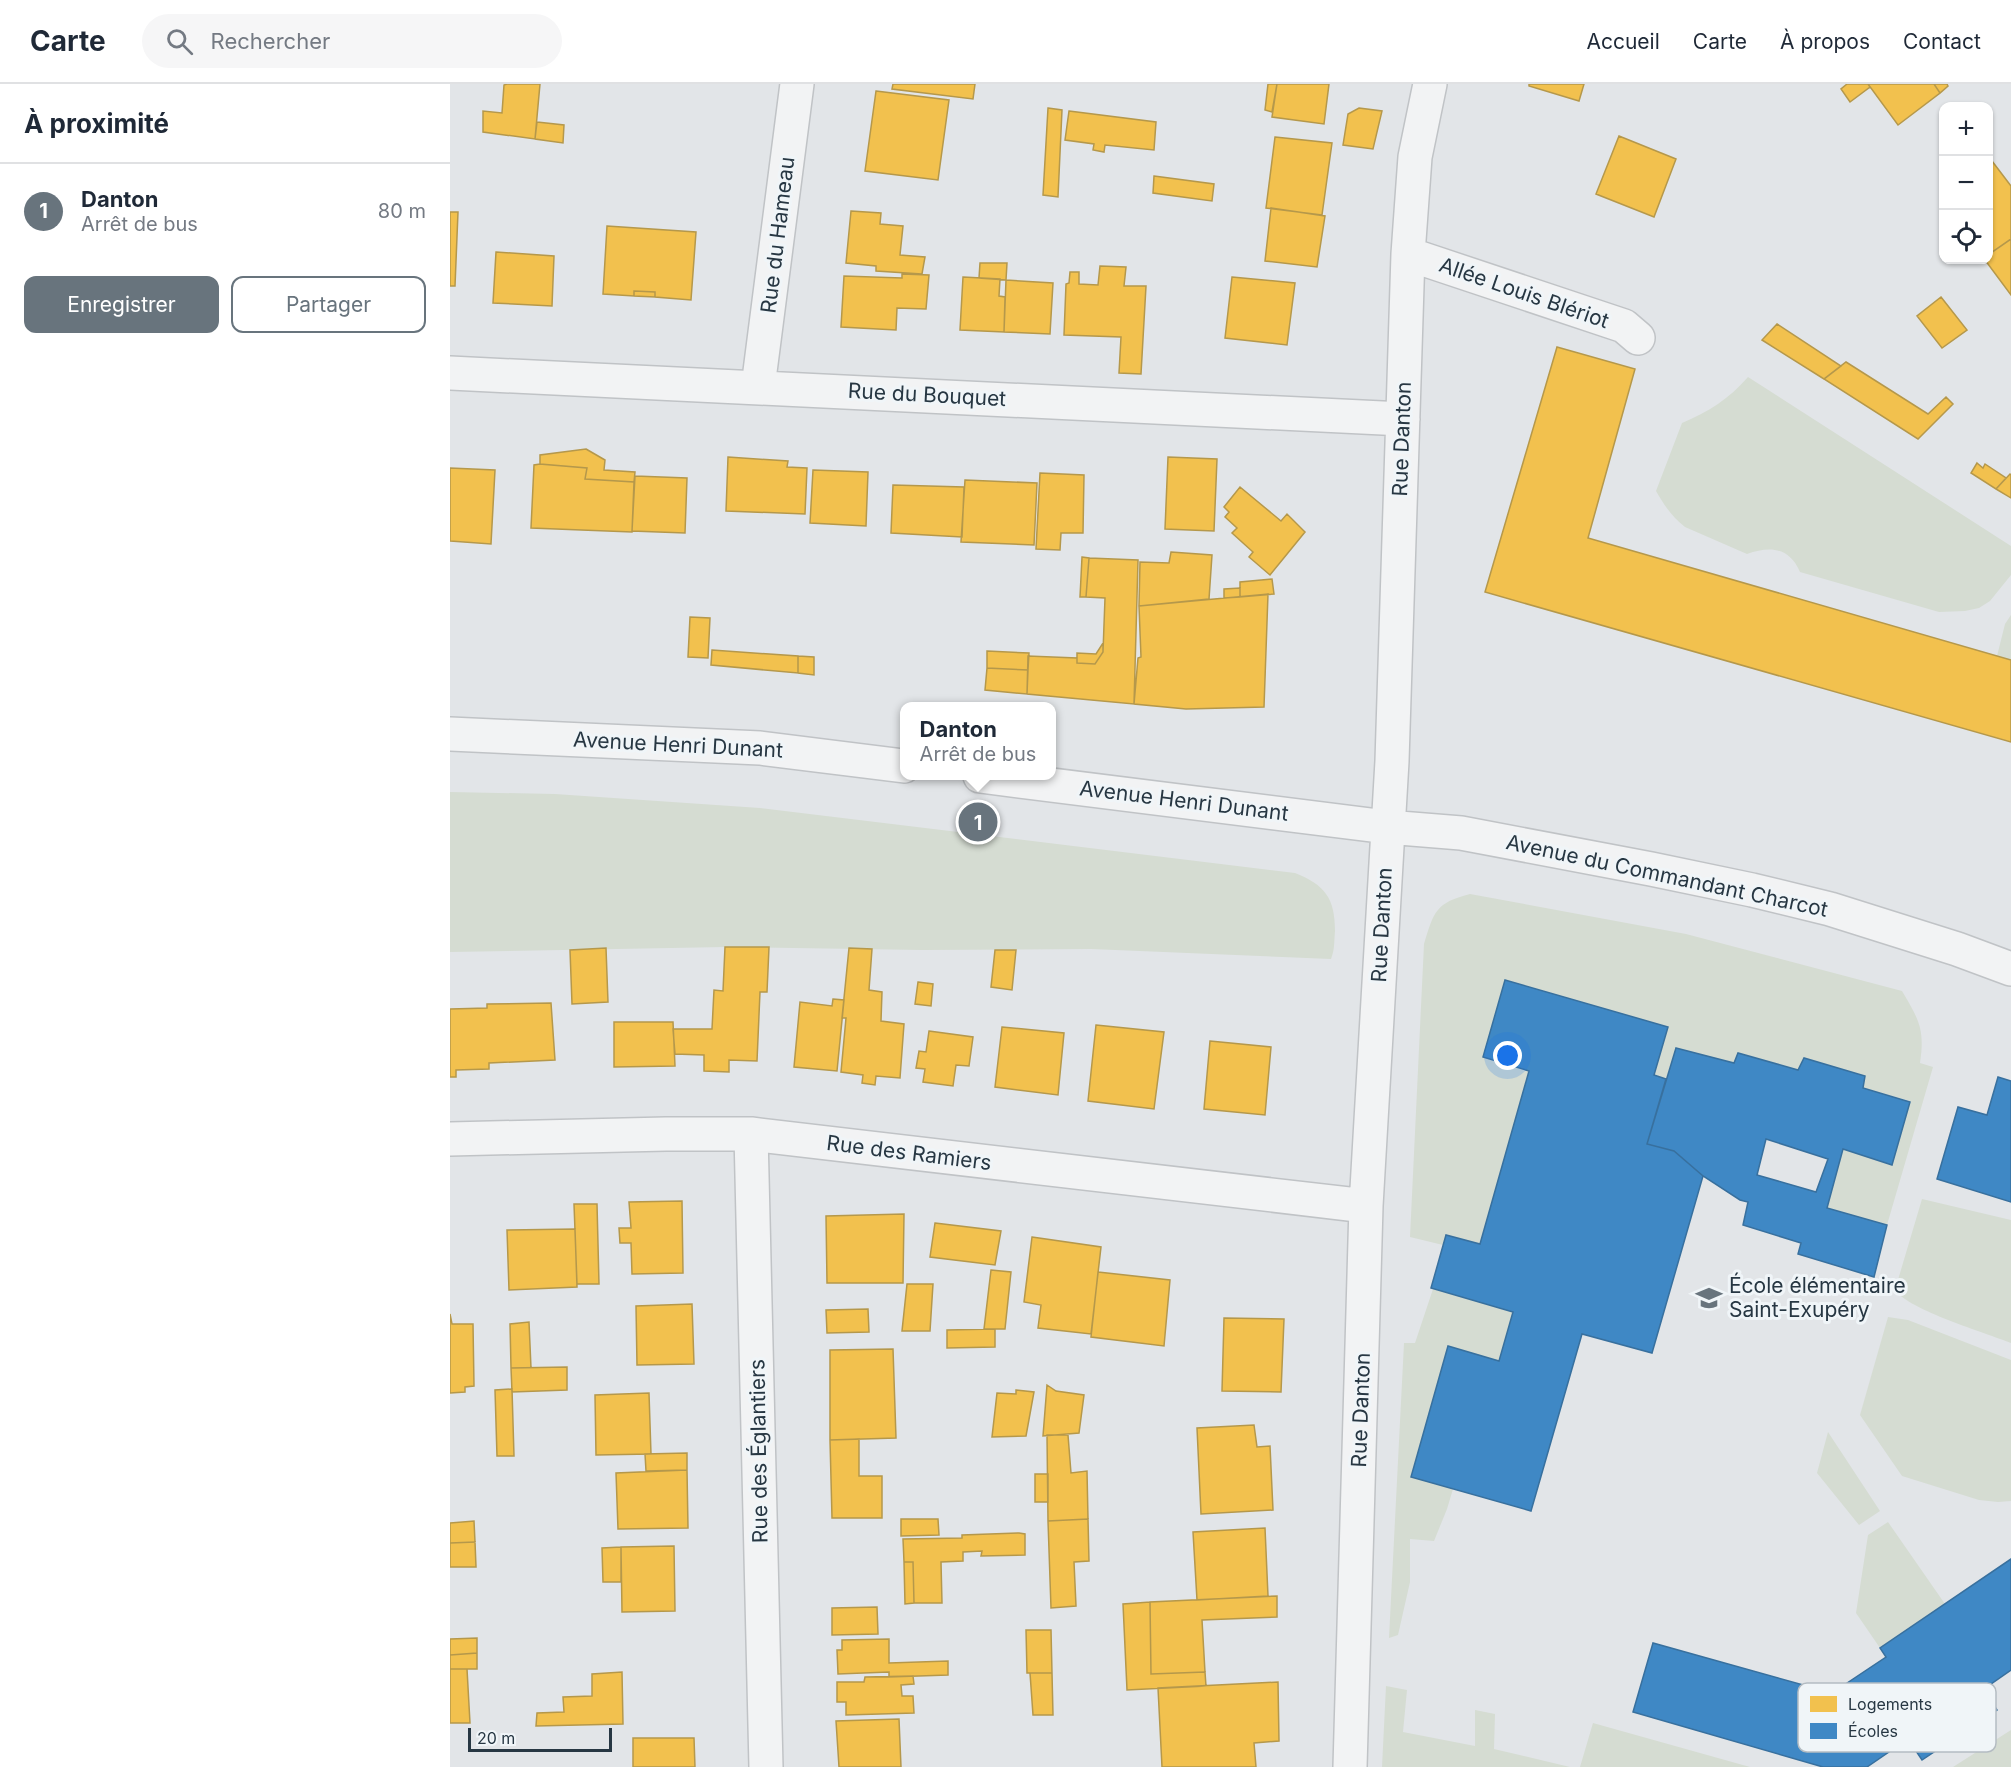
<!DOCTYPE html>
<html lang="fr">
<head>
<meta charset="utf-8">
<style>
	:root { --surface:#fff; --page:#f6f6f7; --text:#1f2937; --muted:#747a83; --line:#e0e1e3; --accent:#68747d }
	body { margin:0; font-family:Inter,sans-serif; background:var(--page); color:var(--text) }
	.controls { position:absolute; right:18px; top:18px; display:grid; overflow:hidden; border-radius:12px; box-shadow:0 2px 4px #0004 }
	.controls button { width:54px; height:54px; display:grid; place-items:center; padding:0; border:0; border-bottom:2px solid var(--line); background:var(--surface); color:var(--text); font:30px sans-serif }
	.scale { position:absolute; left:18px; bottom:15px; width:144px; box-sizing:border-box; padding-left:6px; border:3px solid #273743; border-top:0; font-size:16px; line-height:21px; white-space:nowrap; color:#273743; -webkit-text-stroke:4px #f0f5f8; paint-order:stroke }
	.you { position:absolute; left:1058px; top:972px; width:21px; height:21px; margin:-15px; border:4px solid #fff; border-radius:50%; background:#1a73e8; box-shadow:0 0 0 9px #1a73e833 }
	.badge { display:grid; place-items:center; width:39px; height:39px; border-radius:50%; background:var(--accent); color:#fff; font-size:20px; font-weight:700 }
	.pin { position:absolute; translate:-50% -50%; border:3px solid #fff; box-shadow:0 2px 6px #0006 }
	.popup { position:absolute; left:450px; top:618px; width:156px; height:78px; box-sizing:border-box; display:grid; place-content:center; border-radius:12px; background:var(--surface); filter:drop-shadow(0 2px 4px #0005); font-size:20px; white-space:nowrap; color:var(--muted) }
	.popup b { font-size:22px; color:var(--text) }
	.popup::after { content:''; position:absolute; left:50%; top:100%; margin-left:-12px; border:12px solid transparent; border-top-color:var(--surface) }
	.list { margin:0; padding:0; list-style:none }
	h2 { display:flex; justify-content:space-between; align-items:center; height:78px; margin:0; padding:0 24px; font-size:26px }
	h2 small { font-size:20px; font-weight:400; color:var(--muted) }
	.list li { display:grid; grid-template-columns:39px 1fr auto; gap:18px; align-items:center; box-sizing:border-box; height:96px; padding:0 24px; border-top:2px solid var(--line) }
	.list b { display:block; font-size:22px; white-space:nowrap }
	.list p { margin:0; font-size:20px; white-space:nowrap; color:var(--muted) }
	.list em { font-size:20px; font-style:normal; color:var(--muted) }
	.actions { display:flex; gap:12px; padding:18px 24px }
	.actions a { flex:1; padding:14px 0; border:2px solid var(--accent); border-radius:12px; text-align:center; font-size:21px; color:var(--accent) }
	.actions .main { background:var(--accent); color:#fff }
	.icon { flex:none; width:33px; height:33px; fill:none; stroke:currentColor; stroke-width:2; stroke-linecap:round; stroke-linejoin:round }
	.map { position:relative; flex:none; width:1561px; height:1683px; overflow:hidden }
	header { display:flex; align-items:center; gap:36px; box-sizing:border-box; height:84px; padding:0 30px; background:var(--surface); border-bottom:2px solid var(--line) }
	header strong { font-size:28px }
	nav { display:flex; gap:33px; margin-inline-start:auto; font-size:21px }
	.search { width:420px; height:54px; background:var(--page); display:flex; align-items:center; gap:15px; box-sizing:border-box; padding:0 21px; border-radius:33px; color:var(--muted); font-size:22px }
	main { display:flex }
	aside { flex:1; background:var(--surface) }
	.map>svg:first-child { display:block }
</style>
</head>
<body>
<header>
<strong>Carte</strong>
<div class="search"><svg class="icon" aria-label="search" viewBox="0 0 24 24"><circle cx="10" cy="10" r="6"/><path d="M15 15l6 6"/></svg>Rechercher</div>
<nav><a>Accueil</a><a>Carte</a><a>À propos</a><a>Contact</a></nav>
</header>
<main>
<aside>
<h2>À proximité<small></small></h2>
<ul class="list">
<li><span class="badge">1</span><div><b>Danton</b><p>Arrêt de bus</p></div><em>80 m</em></li>
</ul>
<div class="actions"><a class="main">Enregistrer</a><a>Partager</a></div>
</aside>
<div class="map">
<svg width="1561" height="1683" viewBox="0 0 1561 1683">
	<rect width="100%" height="100%" fill="#e2e5e8"/>
	<!-- green -->
	<path fill="#d5dcd2" d="M 1298,293 L 1561,462 L 1561,491 L 1540,517 L 1529,524 L 1515,527 L 1489,528 L 1350,488 C 1339,463 1320,462 1297,470 L 1235,443 C 1222,433 1214,421 1206,407 L 1232,339 C 1258,328 1279,315 1298,293 Z
		M 1561,531 L 1561,576 L 1547,572 L 1555,540 Z
		M 0,708 L 105,710 L 310,724 L 845,789 C 875,801 885,814 885,847 C 884,857 885,865 881,875 L 641,865 L 472,866 L 275,863 L 0,868 Z
		M 1020,810 L 1236,850 L 1452,907 C 1469,936 1475,945 1470,979 L 1483,983 L 1437,1141 L 1377,1124 L 1393,1065 L 1442,1081 L 1460,1017 L 1413,1004 L 1414,992 L 1354,974 L 1348,986 L 1289,969 L 1284,979 L 1226,964 L 1216,995 L 1204,991 L 1218,943 L 1055,896 L 1079,987 L 1030,1160 L 996,1151 L 993,1161 L 960,1153 L 974,860 C 984,828 985,819 1020,810 Z
		M 1472,1115 L 1561,1136 L 1561,1259 C 1536,1249 1459,1226 1445,1206 Z
		M 983,1205 L 1063,1228 L 1049,1277 L 998,1263 L 961,1392 L 1003,1405 L 997,1425 L 984,1457 L 960,1455 L 960,1498 L 948,1551 L 939,1554 L 954,1259 L 965,1259 Z
		M 1438,1233 L 1458,1236 L 1561,1276 L 1561,1417 L 1548,1418 L 1529,1416 L 1452,1392 L 1410,1331 Z
		M 1378,1348 L 1430,1427 L 1409,1441 L 1367,1389 Z
		M 1438,1438 L 1495,1520 L 1430,1564 L 1406,1529 L 1418,1451 Z
		M 936,1602 L 957,1606 L 953,1648 L 1025,1662 L 1025,1626 L 1045,1630 L 1044,1665 L 1120,1683 L 932,1683 Z
		M 1143,1639 L 1300,1683 L 1130,1683 Z
		M 1561,1645 L 1561,1683 L 1503,1683 L 1561,1646 Z"/>
	<!-- homes -->
	<path fill="#f2c14e" stroke="#b5984b" stroke-width="1.5" d="M 57,0 L 90,0 L 85,55 L 33,48 L 33,27 L 52,29 L 54,1 Z
		M 443,0 L 525,0 L 523,15 L 442,5 Z
		M 818,0 L 827,0 L 822,28 L 815,26 Z
		M 827,0 L 879,0 L 874,40 L 822,33 Z
		M 1079,0 L 1134,0 L 1129,17 L 1079,2 Z
		M 1397,0 L 1418,0 L 1420,3 L 1400,18 L 1391,5 Z
		M 1418,0 L 1484,0 L 1490,9 L 1448,41 Z
		M 1484,0 L 1497,0 L 1498,2 L 1490,9 Z
		M 426,7 L 499,16 L 488,96 L 415,87 Z
		M 598,24 L 612,26 L 608,113 L 593,111 Z
		M 909,24 L 932,27 L 923,65 L 893,61 L 898,30 Z
		M 619,27 L 706,38 L 704,66 L 655,61 L 654,68 L 643,66 L 644,60 L 615,56 Z
		M 87,38 L 114,41 L 113,59 L 85,55 Z
		M 1169,52 L 1226,75 L 1204,133 L 1146,110 Z
		M 825,53 L 882,59 L 872,131 L 816,124 Z
		M 1542,77 L 1561,102 L 1561,155 L 1538,171 L 1538,80 Z
		M 704,92 L 764,100 L 762,117 L 703,109 Z
		M 821,124 L 875,132 L 867,183 L 815,177 Z
		M 401,127 L 431,129 L 430,140 L 453,142 L 450,171 L 475,173 L 472,190 L 426,187 L 426,182 L 396,179 Z
		M 0,128 L 8,128 L 5,202 L 0,202 Z
		M 157,142 L 246,148 L 241,216 L 205,213 L 205,208 L 184,207 L 184,212 L 153,210 Z
		M 1561,155 L 1561,211 L 1535,176 L 1538,176 L 1538,171 Z
		M 46,168 L 104,172 L 102,222 L 43,219 Z
		M 530,179 L 557,179 L 556,196 L 529,194 Z
		M 650,182 L 676,183 L 674,202 L 696,202 L 691,290 L 669,289 L 671,253 L 614,251 L 616,200 L 619,199 L 620,188 L 629,188 L 629,200 L 648,201 Z
		M 452,190 L 479,191 L 476,225 L 447,224 L 446,246 L 391,243 L 394,192 L 452,194 Z
		M 513,193 L 550,195 L 549,212 L 555,213 L 554,248 L 510,246 Z
		M 782,193 L 845,199 L 837,261 L 775,254 Z
		M 556,196 L 603,199 L 600,250 L 554,248 Z
		M 184,207 L 205,208 L 205,213 L 184,212 Z
		M 1491,213 L 1517,246 L 1492,264 L 1467,232 Z
		M 1327,240 L 1391,282 L 1374,295 L 1312,256 Z
		M 1107,263 L 1185,285 L 1138,454 L 1561,576 L 1561,658 L 1035,508 Z
		M 1396,278 L 1478,330 L 1496,313 L 1503,320 L 1468,355 L 1374,295 Z
		M 136,365 L 155,376 L 154,386 L 185,388 L 184,398 L 135,395 L 137,384 L 90,380 L 90,371 Z
		M 278,373 L 338,377 L 337,383 L 357,384 L 355,430 L 276,427 Z
		M 718,373 L 767,375 L 764,447 L 715,445 Z
		M 1527,379 L 1533,384 L 1535,380 L 1556,394 L 1546,405 L 1521,389 Z
		M 90,380 L 137,384 L 135,395 L 184,398 L 182,448 L 81,444 L 84,381 Z
		M 0,384 L 45,386 L 41,460 L 0,457 Z
		M 363,386 L 418,388 L 416,442 L 360,439 Z
		M 590,389 L 634,391 L 633,449 L 611,449 L 610,466 L 586,465 Z
		M 1560,390 L 1561,391 L 1561,414 L 1546,405 Z
		M 185,392 L 237,394 L 235,449 L 182,447 Z
		M 515,396 L 587,399 L 584,461 L 511,458 Z
		M 443,401 L 514,403 L 512,453 L 441,449 Z
		M 790,403 L 831,437 L 837,430 L 855,448 L 820,491 L 799,473 L 803,468 L 782,449 L 787,444 L 775,433 L 779,428 L 774,423 Z
		M 721,468 L 762,471 L 759,515 L 689,522 L 690,478 L 719,479 Z
		M 632,473 L 639,474 L 636,513 L 630,513 Z
		M 639,474 L 688,476 L 684,620 L 577,610 L 578,572 L 627,574 L 627,579 L 645,580 L 653,568 L 655,514 L 636,513 Z
		M 822,495 L 824,510 L 790,513 L 790,498 Z
		M 790,504 L 790,513 L 774,514 L 774,505 Z
		M 818,510 L 814,623 L 736,625 L 684,620 L 688,574 L 691,573 L 689,522 Z
		M 240,533 L 260,534 L 258,574 L 238,573 Z
		M 653,559 L 653,568 L 645,580 L 627,579 L 627,569 L 646,570 Z
		M 262,566 L 348,572 L 348,589 L 261,581 Z
		M 537,567 L 579,569 L 578,586 L 537,584 Z
		M 348,572 L 364,573 L 364,591 L 348,589 Z
		M 537,584 L 578,586 L 577,610 L 535,606 Z
		M 275,863 L 319,863 L 317,908 L 310,908 L 307,977 L 279,976 L 279,988 L 254,987 L 254,971 L 225,970 L 223,945 L 262,945 L 264,906 L 273,907 Z
		M 156,864 L 158,918 L 122,920 L 120,866 Z
		M 399,864 L 422,865 L 419,906 L 432,908 L 431,937 L 454,940 L 450,994 L 426,992 L 425,1001 L 412,999 L 413,991 L 391,988 L 396,934 L 392,934 Z
		M 545,866 L 566,866 L 562,906 L 541,903 Z
		M 468,898 L 483,900 L 481,922 L 465,920 Z
		M 383,915 L 394,916 L 387,987 L 344,983 L 350,918 L 382,922 Z
		M 101,919 L 105,976 L 39,979 L 39,985 L 6,986 L 6,993 L 0,993 L 0,925 L 37,924 L 37,920 Z
		M 164,938 L 223,938 L 225,982 L 164,983 Z
		M 646,941 L 714,948 L 704,1025 L 638,1017 Z
		M 552,943 L 614,949 L 608,1011 L 545,1003 Z
		M 479,947 L 523,953 L 519,982 L 506,981 L 503,1002 L 473,998 L 475,985 L 466,984 L 469,967 L 476,968 Z
		M 760,957 L 821,963 L 815,1031 L 754,1025 Z
		M 232,1117 L 233,1189 L 182,1190 L 181,1159 L 170,1159 L 169,1144 L 181,1144 L 179,1118 Z
		M 124,1120 L 147,1120 L 149,1200 L 127,1200 Z
		M 454,1130 L 453,1199 L 377,1199 L 376,1132 Z
		M 485,1139 L 551,1147 L 545,1181 L 480,1173 Z
		M 125,1145 L 127,1203 L 59,1206 L 57,1146 Z
		M 582,1153 L 651,1163 L 641,1250 L 588,1244 L 591,1221 L 574,1218 Z
		M 541,1186 L 561,1188 L 555,1245 L 534,1245 Z
		M 648,1188 L 720,1196 L 714,1262 L 641,1253 Z
		M 457,1200 L 483,1200 L 480,1247 L 452,1247 Z
		M 242,1220 L 244,1280 L 187,1281 L 186,1222 Z
		M 418,1225 L 419,1248 L 377,1249 L 376,1226 Z
		M 0,1230 L 2,1240 L 23,1240 L 24,1302 L 15,1303 L 15,1308 L 0,1309 Z
		M 774,1234 L 834,1235 L 831,1308 L 772,1307 Z
		M 79,1238 L 81,1284 L 61,1284 L 60,1240 Z
		M 545,1245 L 545,1263 L 497,1264 L 497,1246 Z
		M 443,1265 L 446,1354 L 380,1356 L 380,1266 Z
		M 117,1283 L 117,1306 L 62,1308 L 61,1284 Z
		M 597,1301 L 606,1307 L 634,1311 L 629,1349 L 593,1352 Z
		M 62,1305 L 64,1372 L 47,1372 L 45,1306 Z
		M 566,1306 L 584,1308 L 576,1352 L 542,1353 L 547,1309 L 566,1310 Z
		M 199,1309 L 201,1370 L 146,1371 L 145,1311 Z
		M 804,1341 L 807,1363 L 820,1362 L 823,1426 L 751,1430 L 747,1344 Z
		M 597,1351 L 618,1351 L 621,1389 L 637,1387 L 638,1435 L 598,1437 Z
		M 409,1355 L 409,1392 L 432,1392 L 432,1434 L 382,1434 L 380,1356 Z
		M 237,1369 L 237,1386 L 196,1387 L 195,1370 Z
		M 237,1386 L 238,1444 L 168,1445 L 166,1389 Z
		M 585,1390 L 598,1390 L 598,1418 L 585,1418 Z
		M 451,1435 L 488,1435 L 489,1451 L 451,1452 Z
		M 638,1435 L 639,1477 L 624,1478 L 626,1522 L 601,1524 L 598,1437 Z
		M 24,1437 L 25,1458 L 0,1459 L 0,1439 Z
		M 815,1444 L 818,1512 L 747,1516 L 743,1448 Z
		M 569,1449 L 575,1450 L 575,1471 L 531,1472 L 532,1467 L 513,1468 L 513,1477 L 491,1478 L 492,1519 L 464,1519 L 463,1478 L 454,1478 L 453,1455 L 512,1454 L 512,1451 Z
		M 25,1458 L 26,1483 L 0,1483 L 0,1459 Z
		M 224,1462 L 225,1527 L 172,1528 L 171,1463 Z
		M 171,1463 L 171,1498 L 153,1498 L 152,1464 Z
		M 454,1478 L 463,1478 L 464,1519 L 455,1520 Z
		M 827,1512 L 827,1533 L 752,1536 L 755,1588 L 701,1590 L 700,1518 Z
		M 700,1518 L 701,1590 L 755,1588 L 756,1602 L 677,1606 L 673,1520 Z
		M 427,1523 L 428,1550 L 382,1551 L 382,1524 Z
		M 576,1546 L 601,1546 L 602,1589 L 577,1589 Z
		M 27,1554 L 27,1569 L 0,1571 L 0,1555 Z
		M 439,1555 L 439,1579 L 498,1577 L 498,1591 L 439,1593 L 439,1588 L 388,1590 L 387,1566 L 392,1566 L 392,1556 Z
		M 27,1569 L 27,1585 L 0,1585 L 0,1571 Z
		M 0,1585 L 17,1585 L 20,1639 L 0,1639 Z
		M 172,1588 L 173,1640 L 86,1642 L 87,1629 L 114,1628 L 113,1613 L 142,1612 L 142,1590 Z
		M 580,1589 L 602,1589 L 603,1631 L 583,1631 Z
		M 463,1592 L 464,1600 L 451,1601 L 452,1612 L 463,1612 L 464,1629 L 396,1631 L 396,1618 L 387,1618 L 387,1598 L 414,1598 L 415,1593 Z
		M 828,1598 L 829,1657 L 804,1659 L 806,1683 L 712,1683 L 708,1604 Z
		M 449,1635 L 451,1683 L 389,1683 L 386,1637 Z
		M 183,1654 L 244,1654 L 245,1683 L 183,1683 Z"/>
	<!-- schools -->
	<path fill="#3f88c5" stroke="#38709e" stroke-width="1.5" fill-rule="evenodd" d="M 1055,896 L 1218,943 L 1204,991 L 1216,995 L 1197,1060 L 1224,1067 L 1253,1092 L 1202,1269 L 1132,1250 L 1081,1427 L 961,1393 L 998,1262 L 1049,1277 L 1063,1228 L 981,1204 L 996,1151 L 1030,1160 L 1079,987 L 1033,973 Z
		M 1226,964 L 1284,979 L 1288,969 L 1348,986 L 1354,974 L 1415,992 L 1413,1004 L 1460,1018 L 1442,1081 L 1393,1065 L 1377,1124 L 1437,1141 L 1424,1193 L 1348,1170 L 1351,1159 L 1293,1141 L 1298,1118 L 1290,1116 L 1253,1092 L 1224,1067 L 1197,1060 ZM 1316,1055 L 1378,1075 L 1366,1108 L 1307,1091 Z
		M 1548,993 L 1561,997 L 1561,1118 L 1487,1095 L 1508,1023 L 1537,1031 Z
		M 1561,1475 L 1561,1586 L 1534,1605 L 1547,1626 L 1472,1676 L 1458,1655 L 1417,1683 L 1373,1683 L 1183,1628 L 1203,1559 L 1382,1609 L 1436,1573 L 1430,1564 Z"/>
	<g fill="none" stroke-linecap="round" stroke-linejoin="round">
		<!-- minor casing -->
		<g stroke="#c0c3c6" stroke-width="36">
			<path id="minor" d="M 958,170 L 1174,242 L 1188,254
				M 0,289 L 953,335
				M 308,303 L 347,0
				M 0,650 L 310,664 L 454,682
				M 530,692 L 937,743 L 1011,749 L 1201,785 L 1302,806 L 1380,825 L 1507,865 L 1561,885
				M 301,1050 L 316,1683
				M 0,1055 L 216,1050 L 301,1050 L 916,1122
				M 900,1683 L 916,1122 L 942,677 L 958,170 L 965,73 L 980,0"/>
		</g>
		<!-- minor -->
		<use href="#minor" stroke="#f2f3f4" stroke-width="33"/>
	</g>
	<!-- icons -->
	<defs>
		<g id="school-bare" transform="scale(2.07)"><path d="M0-5L7-2L0 1L-7-2ZM-4 1L0 2.5L4 1V4Q0 6-4 4Z" fill="#68747d" stroke="#f0f5f8" stroke-width="2.5" paint-order="stroke"/></g>
	</defs>
	<g fill-rule="evenodd">
		<use href="#school-bare" x="1259" y="1214"/>
	</g>
	<g text-anchor="middle" stroke-width="6" stroke-linejoin="round" paint-order="stroke">
		<!-- street labels -->
		<g font-size="21" fill="#273743" stroke="#f0f5f8">
			<text transform="translate(328 151) rotate(-83)" y="7">Rue du Hameau</text>
			<text transform="translate(1074 209) rotate(19)" y="7">Allée Louis Blériot</text>
			<text transform="translate(477 311) rotate(3)" y="7">Rue du Bouquet</text>
			<text transform="translate(952 355) rotate(-88)" y="7">Rue Danton</text>
			<text transform="translate(228 661) rotate(3)" y="7">Avenue Henri Dunant</text>
			<text transform="translate(734 717) rotate(7)" y="7">Avenue Henri Dunant</text>
			<text transform="translate(1217 792) rotate(12)" y="7">Avenue du Commandant Charcot</text>
			<text transform="translate(932 841) rotate(-87)" y="7">Rue Danton</text>
			<text transform="translate(459 1069) rotate(7)" y="7">Rue des Ramiers</text>
			<text transform="translate(911 1326) rotate(-88)" y="7">Rue Danton</text>
			<text transform="translate(309 1367) rotate(-91)" y="7">Rue des Églantiers</text>
		</g>
		<!-- poi labels -->
		<g font-size="21" fill="#273743" stroke="#f0f5f8" text-anchor="start">
			<text x="1279" y="1209">École élémentaire<tspan x="1279" dy="24">Saint-Exupéry</tspan></text>
		</g>
	</g>
	<!-- legend -->
	<rect x="1348" y="1599" width="198" height="69" rx="9" fill="#f0f5f8" stroke="#b4bcc2" stroke-width="1.5"/>
	<rect x="1360" y="1612" width="27" height="16" fill="#f2c14e"/>
	<rect x="1360" y="1639" width="27" height="16" fill="#3f88c5"/>
	<g font-size="16" fill="#273743">
		<text x="1398" y="1626">Logements</text>
		<text x="1398" y="1653">Écoles</text>
	</g>
</svg>
<div class="controls">
<button>+</button>
<button>−</button>
<button><svg class="icon" aria-label="locate" viewBox="0 0 24 24"><circle cx="12" cy="12" r="6"/><path d="M12 2v4M12 18v4M2 12h4M18 12h4"/></svg></button>
</div>
<div class="scale">20 m</div>
<div class="you"></div>
<div class="pin badge" style="left:528px;top:738px">1</div>
<div class="popup"><b>Danton</b>Arrêt de bus</div>
</div>
</main>
</body>
</html>
